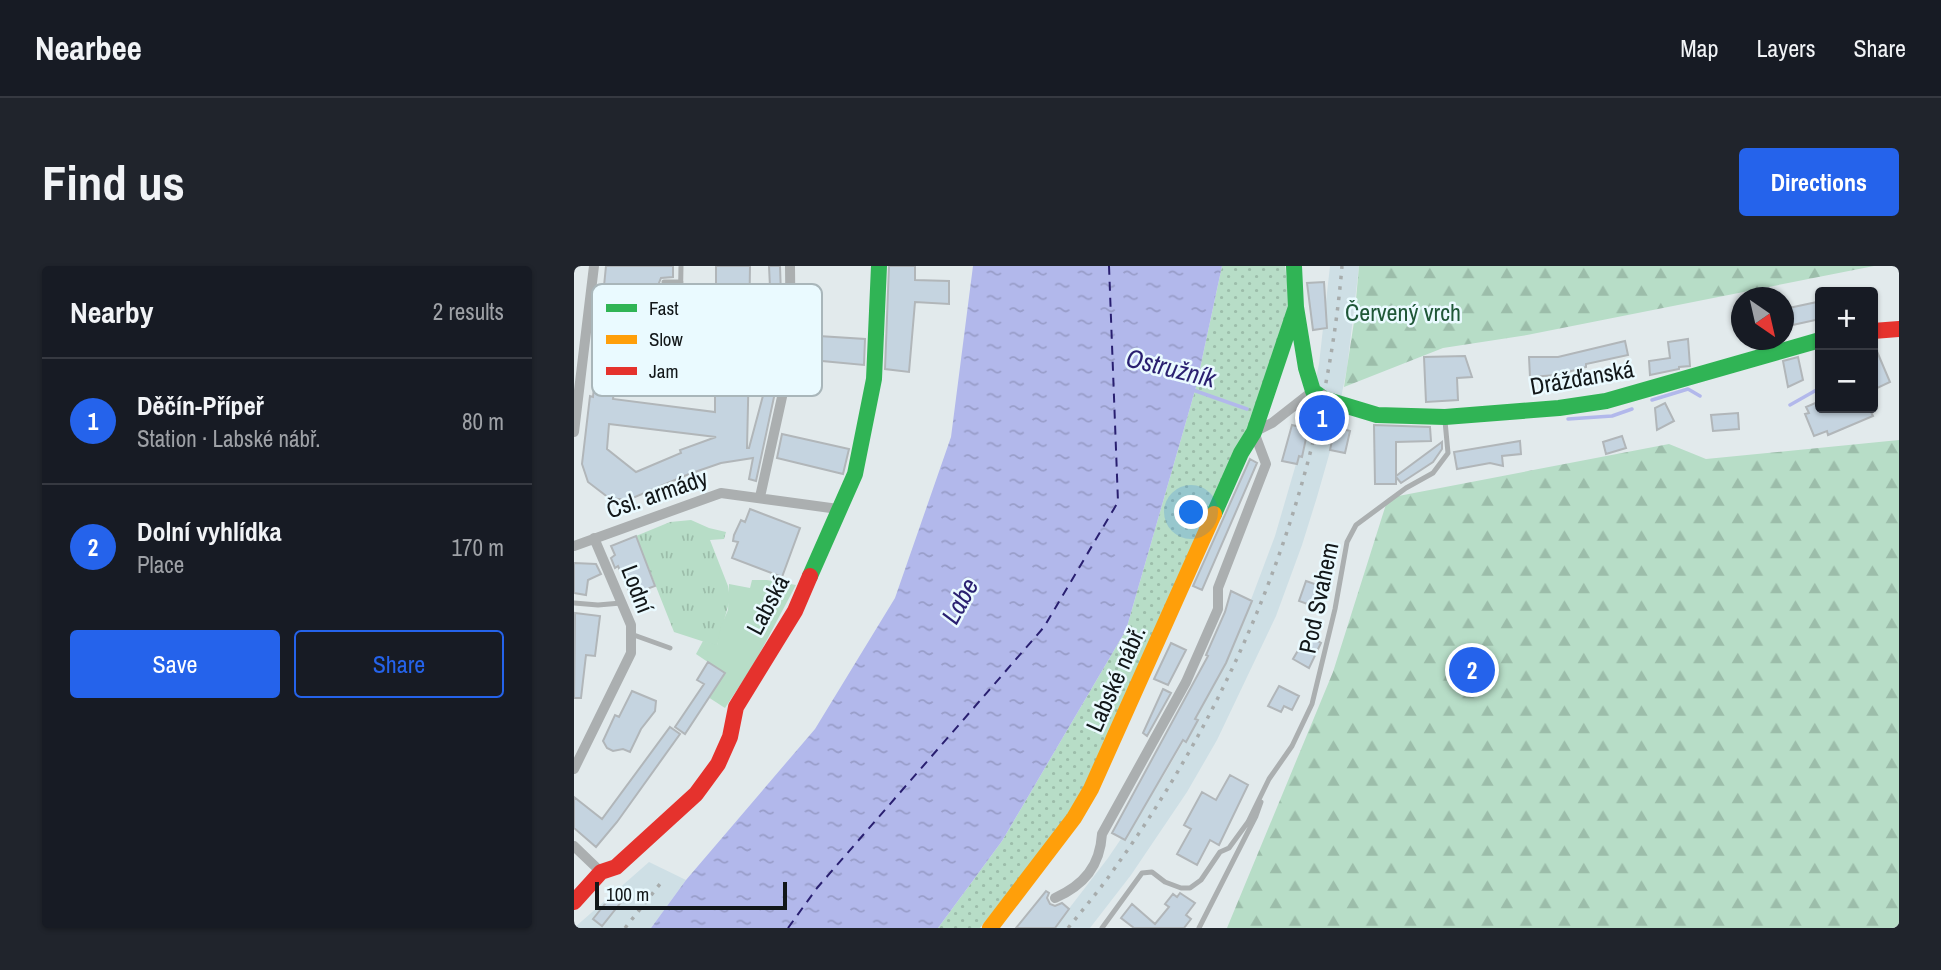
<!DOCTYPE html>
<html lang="en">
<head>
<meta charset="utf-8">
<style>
	:root { --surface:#171b24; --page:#20242c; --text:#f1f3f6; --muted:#9ea1a6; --line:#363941; --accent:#2563eb }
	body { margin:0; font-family:"Archivo Narrow",sans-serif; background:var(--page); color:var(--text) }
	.controls { position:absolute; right:21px; top:21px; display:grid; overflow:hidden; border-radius:7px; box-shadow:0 2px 5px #0004 }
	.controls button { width:63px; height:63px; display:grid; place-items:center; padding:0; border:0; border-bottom:2px solid var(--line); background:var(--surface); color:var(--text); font:35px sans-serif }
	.compass { position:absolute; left:1157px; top:21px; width:63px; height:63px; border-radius:50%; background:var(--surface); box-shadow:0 2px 5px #0004; rotate:146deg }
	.scale { position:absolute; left:21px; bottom:18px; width:192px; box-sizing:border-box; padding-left:7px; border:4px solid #121719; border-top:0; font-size:19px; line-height:24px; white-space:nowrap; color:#121719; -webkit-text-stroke:5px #eafaff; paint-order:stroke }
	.you { position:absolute; left:618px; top:247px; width:24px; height:24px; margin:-18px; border:5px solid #fff; border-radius:50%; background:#1a73e8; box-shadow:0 0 0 10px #1a73e833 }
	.badge { display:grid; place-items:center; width:46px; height:46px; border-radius:50%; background:var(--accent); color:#fff; font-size:23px; font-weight:700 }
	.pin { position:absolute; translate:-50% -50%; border:4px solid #fff; box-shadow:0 2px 7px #0006 }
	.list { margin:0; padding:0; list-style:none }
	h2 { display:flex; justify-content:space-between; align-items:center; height:91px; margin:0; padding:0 28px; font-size:30px }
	h2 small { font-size:23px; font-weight:400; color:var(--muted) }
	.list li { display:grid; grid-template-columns:46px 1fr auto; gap:21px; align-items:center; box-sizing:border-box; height:126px; padding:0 28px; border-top:2px solid var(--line) }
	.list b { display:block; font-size:26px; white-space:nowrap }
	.list p { margin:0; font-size:23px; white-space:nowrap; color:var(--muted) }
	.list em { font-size:23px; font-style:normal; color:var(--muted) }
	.actions { display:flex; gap:14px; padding:21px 28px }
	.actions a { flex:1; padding:16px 0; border:2px solid var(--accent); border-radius:7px; text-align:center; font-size:24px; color:var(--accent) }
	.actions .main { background:var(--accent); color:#fff }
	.map { position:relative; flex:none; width:1325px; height:662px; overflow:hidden; border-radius:7px }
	header { display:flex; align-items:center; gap:42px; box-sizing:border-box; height:98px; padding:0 35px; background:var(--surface); border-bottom:2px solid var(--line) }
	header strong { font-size:33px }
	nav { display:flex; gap:38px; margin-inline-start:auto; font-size:24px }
	.intro { display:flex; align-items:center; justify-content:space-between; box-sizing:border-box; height:168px; padding:0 42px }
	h1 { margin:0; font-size:49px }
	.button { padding:18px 32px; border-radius:7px; background:var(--accent); color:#fff; font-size:24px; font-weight:700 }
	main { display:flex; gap:42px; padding:0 42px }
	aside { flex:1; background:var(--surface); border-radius:7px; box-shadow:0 2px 5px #0004 }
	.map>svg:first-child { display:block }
</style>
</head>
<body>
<header>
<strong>Nearbee</strong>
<nav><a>Map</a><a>Layers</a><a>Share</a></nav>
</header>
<div class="intro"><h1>Find us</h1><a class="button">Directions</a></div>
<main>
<aside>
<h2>Nearby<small>2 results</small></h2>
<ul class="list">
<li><span class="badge">1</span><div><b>Děčín-Přípeř</b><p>Station · Labské nábř.</p></div><em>80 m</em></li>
<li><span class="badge">2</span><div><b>Dolní vyhlídka</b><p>Place</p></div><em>170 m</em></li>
</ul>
<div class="actions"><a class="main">Save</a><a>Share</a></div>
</aside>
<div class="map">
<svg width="1325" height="662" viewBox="0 0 1325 662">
	<defs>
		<pattern id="grass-dots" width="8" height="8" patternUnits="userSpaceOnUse" patternTransform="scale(1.75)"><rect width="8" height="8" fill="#b7ddc7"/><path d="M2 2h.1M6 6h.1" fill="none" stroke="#9cbdaa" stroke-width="1.8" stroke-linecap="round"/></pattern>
		<pattern id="forest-firs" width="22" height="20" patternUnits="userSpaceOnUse" patternTransform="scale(1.75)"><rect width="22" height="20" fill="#b7ddc7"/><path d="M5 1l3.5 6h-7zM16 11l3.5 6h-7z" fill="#9cbdaa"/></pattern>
		<pattern id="park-tufts" width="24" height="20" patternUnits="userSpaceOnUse" patternTransform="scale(1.75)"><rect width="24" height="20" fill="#b7ddc7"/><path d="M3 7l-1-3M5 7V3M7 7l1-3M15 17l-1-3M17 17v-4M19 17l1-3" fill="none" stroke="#9cbdaa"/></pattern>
		<pattern id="water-ripples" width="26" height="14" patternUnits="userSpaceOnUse" patternTransform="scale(1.75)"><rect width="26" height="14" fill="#b2b8eb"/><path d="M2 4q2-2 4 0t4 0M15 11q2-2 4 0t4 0" fill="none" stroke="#989dc9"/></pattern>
	</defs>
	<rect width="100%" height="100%" fill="#e2eaec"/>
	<!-- built -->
	<path fill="#cedfe5" d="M 756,0 L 785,0 L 773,102 L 757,182 L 743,231 L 728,279 L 702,350 L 643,474 L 613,526 L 557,609 L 516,662 L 480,662 L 534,592 L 589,511 L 618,461 L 675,339 L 701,270 L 729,174 L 745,98 Z
		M 75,596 L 112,614 L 77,662 L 0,662 Z"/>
	<!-- grass -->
	<path fill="url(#grass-dots)" d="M 648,0 L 711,0 L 717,42 L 674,163 L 511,519 L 490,556 L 406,662 L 364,662 L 428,575 L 552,364 L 622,121 Z"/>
	<!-- forest -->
	<path fill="url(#forest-firs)" d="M 785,0 L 1300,0 L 953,69 L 869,82 L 770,121 L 780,56 Z
		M 1325,174 L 1325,662 L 653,662 L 759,406 L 814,232 L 1095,178 L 1132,193 Z"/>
	<!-- park -->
	<path fill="url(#park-tufts)" d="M 117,254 L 135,262 L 152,266 L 150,273 L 136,274 L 154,320 L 156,333 L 143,380 L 100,366 L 62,270 L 96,256 Z"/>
	<!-- garden -->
	<path fill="#b7ddc7" d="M 178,314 L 193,314 L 222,319 L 180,398 L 151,442 L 134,431 L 150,407 L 122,388 L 129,375 L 143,379 L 147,360 L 154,344 L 155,318 L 176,322 Z"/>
	<!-- water -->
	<path fill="url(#water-ripples)" d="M 399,0 L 648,0 L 622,121 L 552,364 L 428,575 L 364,662 L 77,662 L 112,614 L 241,463 L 321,332 L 377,171 Z"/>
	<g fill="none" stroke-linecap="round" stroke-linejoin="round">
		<!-- stream -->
		<path stroke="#b2b8eb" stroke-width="3.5" d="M 619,124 L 673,143
			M 1078,134 L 1114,123 L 1126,130
			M 1216,139 L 1246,122
			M 994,153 L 1038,150 L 1058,143"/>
		<!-- ferry -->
		<path stroke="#291f70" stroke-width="2" stroke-dasharray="9 7" stroke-linecap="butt" d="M 214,662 L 243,622 L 470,361 L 544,236 L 535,0"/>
	</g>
	<!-- building -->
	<path fill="#c5d4e0" stroke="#b1b6b9" stroke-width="2" fill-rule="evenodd" d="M 32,0 L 99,0 L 99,11 L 87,12 L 85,17 L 87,20 L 65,21 L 65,37 L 51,41 L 39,133 L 141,146 L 141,95 L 112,94 L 112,63 L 142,64 L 142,0 L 176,0 L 175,64 L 198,64 L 195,0 L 206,0 L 209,89 L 182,215 L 175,213 L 179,192 L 147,197 L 115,208 L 54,234 L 35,232 L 14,216 L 8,198 L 16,130 L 19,131 ZM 175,95 L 198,96 L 175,182 L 173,182 ZM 35,158 L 142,171 L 106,184 L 107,187 L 62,206 L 33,183 Z
		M 315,0 L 341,0 L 341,14 L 375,15 L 375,38 L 341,36 L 335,106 L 311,103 Z
		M 750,16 L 753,62 L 739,64 L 733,17 Z
		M 1243,36 L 1246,53 L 1214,60 L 1210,43 Z
		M 229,69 L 291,73 L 290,99 L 227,93 Z
		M 1114,73 L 1116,100 L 1105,101 L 1105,103 L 1076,109 L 1075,95 L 1096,92 L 1094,76 Z
		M 1051,75 L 1054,89 L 1012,98 L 1012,101 L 983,109 L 956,111 L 955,91 L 984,91 Z
		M 1299,76 L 1316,116 L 1299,124 Z
		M 891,90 L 898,111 L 883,112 L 884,134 L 852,136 L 850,91 Z
		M 1224,91 L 1229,114 L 1214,121 L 1209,95 Z
		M 1246,135 L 1246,142 L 1295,142 L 1299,150 L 1254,169 L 1253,165 L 1240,170 L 1231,148 L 1235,147 L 1232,141 Z
		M 1091,137 L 1100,155 L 1083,164 L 1081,142 Z
		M 1164,147 L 1165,163 L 1139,165 L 1137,149 Z
		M 718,159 L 734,163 L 728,191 L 725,190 L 723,198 L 708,195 Z
		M 800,159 L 856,161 L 857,175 L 822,176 L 822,210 L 868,176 L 868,183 L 859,196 L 827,217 L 822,211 L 822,218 L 801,218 Z
		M 761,161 L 776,165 L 771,187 L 756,184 Z
		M 208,168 L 275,183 L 269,208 L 203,192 Z
		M 1048,170 L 1052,182 L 1032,188 L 1029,176 Z
		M 946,175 L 947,188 L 928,190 L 929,200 L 916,197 L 883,203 L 880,186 Z
		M 676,193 L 683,197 L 628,324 L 619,320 Z
		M 176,243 L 226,262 L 208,311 L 158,292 L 164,276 L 159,275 L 160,269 L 167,254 L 171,256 Z
		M 62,270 L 81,320 L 57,329 L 44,300 L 41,302 L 37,292 L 41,289 L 37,280 Z
		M 0,297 L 22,298 L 27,308 L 14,314 L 12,329 L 0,327 Z
		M 732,315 L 755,323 L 747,343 L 725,335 Z
		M 657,325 L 678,335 L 652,397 L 621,453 L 624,454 L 612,476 L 609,474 L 551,574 L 538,567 L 634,390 L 632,389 L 651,346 Z
		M 1,347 L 26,350 L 21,390 L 12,389 L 7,432 L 0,432 Z
		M 733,369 L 747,377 L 735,402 L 719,393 Z
		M 597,377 L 612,384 L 594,419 L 580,413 Z
		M 134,396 L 151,407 L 111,468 L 101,461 L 130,418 L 123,414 Z
		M 705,420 L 725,430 L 718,444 L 710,440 L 707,446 L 694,440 Z
		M 589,423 L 597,427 L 573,470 L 569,467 Z
		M 58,425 L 82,435 L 81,445 L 67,463 L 56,486 L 49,483 L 39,485 L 33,482 L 29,475 L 41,449 L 45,451 Z
		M 96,461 L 106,468 L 43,556 L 22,581 L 0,562 L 0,531 L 28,553 Z
		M 656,509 L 674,519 L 645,579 L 636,574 L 623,599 L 603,588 L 617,563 L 610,559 L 628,526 L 642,534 Z
		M 472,625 L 475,627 L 473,632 L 476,638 L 481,640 L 488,637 L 495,643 L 481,662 L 442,662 Z
		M 606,627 L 621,637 L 612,649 L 617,653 L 610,662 L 560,662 L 547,652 L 558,638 L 581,658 L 595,641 L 591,638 L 599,628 L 603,631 Z
		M 39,628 L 48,635 L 28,660 L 19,653 Z"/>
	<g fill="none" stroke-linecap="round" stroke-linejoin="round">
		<!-- lane -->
		<path stroke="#abafb0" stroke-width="5" d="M 107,0 L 105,110 L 130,113
			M 90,16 L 107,16
			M 0,337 L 24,339 L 47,337
			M 57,368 L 96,382
			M 528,662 L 568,607 L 578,606 L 591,616 L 607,622 L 616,622 L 627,614 L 646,586 L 655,582 L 674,556 L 695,513 L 718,480 L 738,438 L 761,343 L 773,276 L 782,259 L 832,222 L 859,207 L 874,187 L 871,155
			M 625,662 L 682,550 L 687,536"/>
		<!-- street -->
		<path stroke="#abafb0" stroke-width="10" d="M 0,166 L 20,0
			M 186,231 L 217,90 L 216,0
			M 0,280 L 147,227 L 264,243
			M 0,503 L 57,387 L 57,359 L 20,272
			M 0,580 L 27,606
			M 481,632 C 510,619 526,600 528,568 L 612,416 L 644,343 L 644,322 L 692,198 L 680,166 L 698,157 L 739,125"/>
		<!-- fast -->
		<path stroke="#30b455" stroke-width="16" d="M 720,0 L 722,41 L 732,102 L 739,125 L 750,133 L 803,149 L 871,151 L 985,142 L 1032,135 L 1246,74
			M 640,248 L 667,187 L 680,166 L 722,41
			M 236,310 L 281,208 L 300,113 L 305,0"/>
		<!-- slow -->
		<path stroke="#ff9f0a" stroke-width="16" d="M 416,662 L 500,552 L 517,523 L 640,248"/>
		<!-- jam -->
		<path stroke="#e5322d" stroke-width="16" d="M 1299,65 L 1325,63
			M 0,636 L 27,606 L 42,601 L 122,528 L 144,498 L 156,471 L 162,441 L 221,345 L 236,310"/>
		<!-- rail -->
		<path stroke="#a7acac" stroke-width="3.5" stroke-dasharray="3.5 7" stroke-linecap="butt" d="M 51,662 L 86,618
			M 494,662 C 511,641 528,621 543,599 C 668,424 750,215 768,0"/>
	</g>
	<g text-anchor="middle" stroke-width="5" stroke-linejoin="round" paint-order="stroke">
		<!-- park labels -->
		<g font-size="24" fill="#1f5737" stroke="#eafaff">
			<text x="829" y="55">Červený vrch</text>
		</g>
		<!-- street labels -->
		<g font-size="24" fill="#121719" stroke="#eafaff">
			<text transform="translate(1008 112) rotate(-10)" y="8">Drážďanská</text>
			<text transform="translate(83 228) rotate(-19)" y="8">Čsl. armády</text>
			<text transform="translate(63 323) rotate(69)" y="8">Lodní</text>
			<text transform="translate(745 332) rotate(-78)" y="8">Pod Svahem</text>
			<text transform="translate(194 339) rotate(-62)" y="8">Labská</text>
			<text transform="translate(542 413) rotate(-66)" y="8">Labské nábř.</text>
		</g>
		<!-- water labels -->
		<g font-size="26" font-style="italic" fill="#291f70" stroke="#eafaff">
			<text transform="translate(597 102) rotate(14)" y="9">Ostružník</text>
			<text transform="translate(386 335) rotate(-61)" y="9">Labe</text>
		</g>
	</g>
	<!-- legend -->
	<rect x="18" y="18" width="230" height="112" rx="10" fill="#eafaff" stroke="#a9b6ba" stroke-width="2"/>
	<rect x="32" y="38" width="31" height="8" fill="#30b455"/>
	<rect x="32" y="69" width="31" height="9" fill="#ff9f0a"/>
	<rect x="32" y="101" width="31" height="8" fill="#e5322d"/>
	<g font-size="19" fill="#121719">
		<text x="75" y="49">Fast</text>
		<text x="75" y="80">Slow</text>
		<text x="75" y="112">Jam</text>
	</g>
</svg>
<div class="controls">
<button>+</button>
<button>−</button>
</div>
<svg class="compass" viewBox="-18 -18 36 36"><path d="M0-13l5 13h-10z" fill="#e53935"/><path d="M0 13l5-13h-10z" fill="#9ea1a6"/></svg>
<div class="scale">100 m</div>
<div class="you"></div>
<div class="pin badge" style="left:748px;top:152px">1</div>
<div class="pin badge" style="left:898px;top:404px">2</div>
</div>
</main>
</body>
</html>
